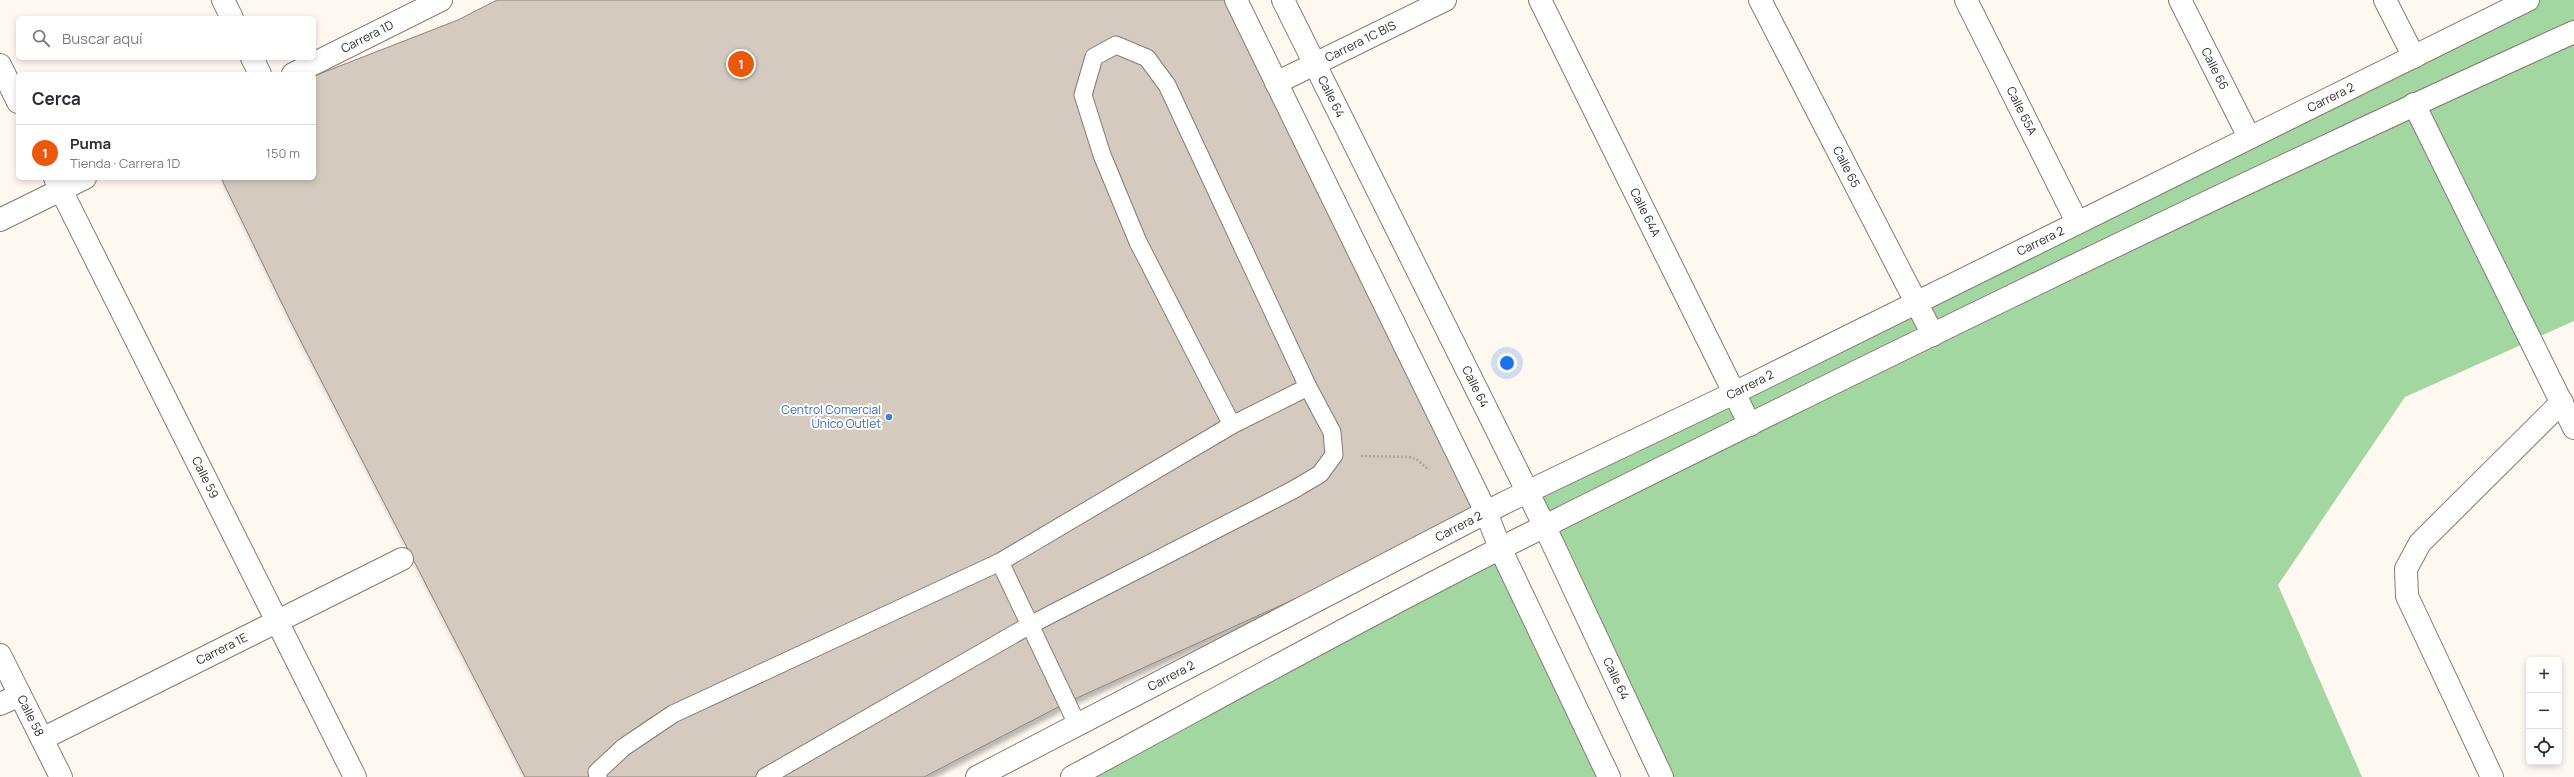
<!DOCTYPE html>
<html lang="es">
<head>
<meta charset="utf-8">
<style>
	:root { --surface:#fff; --page:#f7f7f7; --text:#2b2b33; --muted:#7c7c81; --line:#e1e1e2; --accent:#ea580c }
	body { margin:0; font-family:Manrope,sans-serif; background:var(--page); color:var(--text) }
	.controls { position:absolute; right:12px; bottom:12px; display:grid; overflow:hidden; border-radius:6px; box-shadow:0 2px 6px #0003 }
	.controls button { width:36px; height:36px; display:grid; place-items:center; padding:0; border:0; border-bottom:1px solid var(--line); background:var(--surface); color:var(--text); font:20px sans-serif }
	.you { position:absolute; left:1507px; top:363px; width:14px; height:14px; margin:-10px; border:3px solid #fff; border-radius:50%; background:#1a73e8; box-shadow:0 0 0 6px #1a73e833 }
	.badge { display:grid; place-items:center; width:26px; height:26px; border-radius:50%; background:var(--accent); color:#fff; font-size:13px; font-weight:700 }
	.pin { position:absolute; translate:-50% -50%; border:2px solid #fff; box-shadow:0 1px 4px #0006 }
	.list { margin:0; padding:0; list-style:none }
	h2 { display:flex; justify-content:space-between; align-items:center; height:52px; margin:0; padding:0 16px; font-size:17px }
	h2 small { font-size:13px; font-weight:400; color:var(--muted) }
	.list li { display:grid; grid-template-columns:26px 1fr auto; gap:12px; align-items:center; box-sizing:border-box; height:56px; padding:0 16px; border-top:1px solid var(--line) }
	.list b { display:block; font-size:15px; white-space:nowrap }
	.list p { margin:0; font-size:13px; white-space:nowrap; color:var(--muted) }
	.list em { font-size:13px; font-style:normal; color:var(--muted) }
	.icon { flex:none; width:22px; height:22px; fill:none; stroke:currentColor; stroke-width:2; stroke-linecap:round; stroke-linejoin:round }
	.map { position:relative; flex:none; width:2574px; height:777px; overflow:hidden }
	.search { position:absolute; background:var(--surface); box-shadow:0 2px 6px #0003; left:16px; top:16px; width:300px; height:44px; display:flex; align-items:center; gap:10px; box-sizing:border-box; padding:0 14px; border-radius:6px; color:var(--muted); font-size:15px }
	.panel { position:absolute; background:var(--surface); box-shadow:0 2px 6px #0003; left:16px; top:72px; width:300px; height:108px; border-radius:6px }
	.map>svg:first-child { display:block }
</style>
</head>
<body>
<div class="map">
<svg width="2574" height="777" viewBox="0 0 2574 777">
	<defs>
		<filter id="shadow"><feDropShadow dx="2.5" dy="4.5" stdDeviation="2" flood-color="#0004"/></filter>
	</defs>
	<rect width="100%" height="100%" fill="#fff8f1"/>
	<!-- green -->
	<path fill="#a3d7a2" d="M 2530,0 L 2574,0 L 2574,321 L 2405,397 L 2278,585 L 2362,777 L 1662,777 L 1527,492 Z
		M 1500,548 L 1609,777 L 1069,777 Z"/>
	<!-- building -->
	<path fill="#d4cabf" stroke="#8c8278" filter="url(#shadow)" d="M 497,0 L 1231,0 L 1486,512 L 1066,703 L 924,777 L 525,777 L 291,322 L 221,178 L 314,178 L 314,76 L 458,20 Z"/>
	<g fill="none" stroke-linecap="round" stroke-linejoin="round">
		<!-- lane casing -->
		<g stroke="#857b71" stroke-width="19">
			<path id="lane" d="M 1000,562 L 1077,724
				M 598,777 L 597,772 L 624,747 L 673,714 L 1000,562 L 1232,425 L 1308,387
				M 765,777 L 1030,625 L 1293,490 L 1320,474 L 1334,455 L 1332,432 L 1308,387 L 1167,85 L 1147,58 L 1116,45 L 1094,57 L 1083,95 L 1102,155 L 1138,242 L 1232,425"/>
		</g>
		<!-- street casing -->
		<g stroke="#857b71" stroke-width="24">
			<g id="street">
				<path d="M 223,0 L 232,18"/>
				<path id="s1" d="M 1540,0 L 1750,425"/>
				<path id="s2" d="M 1760,0 L 1933,335"/>
				<path id="s3" d="M 1966,0 L 2077,222"/>
				<path id="s4" d="M 2180,0 L 2249,137"/>
				<path d="M 2385,0 L 2414,57"/>
				<path d="M 252,58 L 260,74"/>
				<path d="M 0,65 L 18,102"/>
				<path id="s5" d="M 293,74 L 441,0"/>
				<path id="s6" d="M 1276,83 L 1445,0"/>
				<path d="M 2414,104 L 2574,428"/>
				<path id="s7" d="M 55,178 L 355,777"/>
				<path d="M 0,220 L 85,178"/>
				<path id="s8" d="M 0,655 L 61,777"/>
				<path d="M 0,704 L 20,695"/>
				<path id="s9" d="M 42,739 L 402,559"/>
				<path d="M 2492,777 L 2407,596 L 2406,569 L 2420,543 L 2562,402"/>
			</g>
		</g>
		<!-- secondary casing -->
		<g stroke="#857b71" stroke-width="24">
			<g id="secondary">
				<path d="M 1236,0 L 1486,512 L 1500,548 L 1609,777"/>
				<path id="s10" d="M 1283,0 L 1545,527 L 1662,777"/>
				<path id="s11" d="M 977,777 L 1504,503 L 1734,393 L 2528,0"/>
				<path d="M 1072,777 C 1215,700 1358,620 1503,547 C 1857,370 2213,195 2574,32"/>
			</g>
		</g>
		<!-- path -->
		<path stroke="#aca6a1" stroke-width="2.5" stroke-dasharray="2 2" stroke-linecap="butt" d="M 1361,456 L 1409,457 L 1416,459 L 1429,470"/>
		<!-- lane -->
		<use href="#lane" stroke="#fff" stroke-width="17"/>
		<!-- street -->
		<use href="#street" stroke="#fff" stroke-width="22"/>
		<!-- secondary -->
		<use href="#secondary" stroke="#fff" stroke-width="22"/>
	</g>
	<!-- markers -->
	<circle fill="#3f7fe0" stroke="#fff" stroke-width="1.5" cx="889" cy="417" r="4"/>
	<g text-anchor="middle" stroke-width="4" stroke-linejoin="round" paint-order="stroke">
		<!-- street labels -->
		<g font-size="12" fill="#2f2b27" stroke="#fff">
			<text dy="4" stroke="none"><textPath href="#s5" startOffset="83">Carrera 1D</textPath></text>
			<text dy="4" stroke="none"><textPath href="#s6" startOffset="94">Carrera 1C BIS</textPath></text>
			<text dy="4" stroke="none"><textPath href="#s4" startOffset="77">Calle 66</textPath></text>
			<text dy="4" stroke="none"><textPath href="#s10" startOffset="108">Calle 64</textPath></text>
			<text dy="4" stroke="none"><textPath href="#s11" startOffset="1515">Carrera 2</textPath></text>
			<text dy="4" stroke="none"><textPath href="#s3" startOffset="124">Calle 65A</textPath></text>
			<text dy="4" stroke="none"><textPath href="#s2" startOffset="188">Calle 65</textPath></text>
			<text dy="4" stroke="none"><textPath href="#s1" startOffset="237">Calle 64A</textPath></text>
			<text dy="4" stroke="none"><textPath href="#s11" startOffset="1191">Carrera 2</textPath></text>
			<text dy="4" stroke="none"><textPath href="#s11" startOffset="867">Carrera 2</textPath></text>
			<text dy="4" stroke="none"><textPath href="#s10" startOffset="432">Calle 64</textPath></text>
			<text dy="4" stroke="none"><textPath href="#s7" startOffset="335">Calle 59</textPath></text>
			<text dy="4" stroke="none"><textPath href="#s11" startOffset="543">Carrera 2</textPath></text>
			<text dy="4" stroke="none"><textPath href="#s9" startOffset="201">Carrera 1E</textPath></text>
			<text dy="4" stroke="none"><textPath href="#s11" startOffset="219">Carrera 2</textPath></text>
			<text dy="4" stroke="none"><textPath href="#s10" startOffset="756">Calle 64</textPath></text>
			<text dy="4" stroke="none"><textPath href="#s8" startOffset="68">Calle 58</textPath></text>
		</g>
		<!-- shop labels -->
		<g font-size="12" fill="#366cbe" stroke="#fff" text-anchor="end">
			<text x="881" y="414">Centrol Comercial<tspan x="881" dy="14">Único Outlet</tspan></text>
		</g>
	</g>
</svg>
<div class="controls">
<button>+</button>
<button>−</button>
<button><svg class="icon" aria-label="locate" viewBox="0 0 24 24"><circle cx="12" cy="12" r="6"/><path d="M12 2v4M12 18v4M2 12h4M18 12h4"/></svg></button>
</div>
<div class="you"></div>
<div class="pin badge" style="left:741px;top:64px">1</div>
<div class="search"><svg class="icon" aria-label="search" viewBox="0 0 24 24"><circle cx="10" cy="10" r="6"/><path d="M15 15l6 6"/></svg>Buscar aquí</div>
<section class="panel">
<h2>Cerca<small></small></h2>
<ul class="list">
<li><span class="badge">1</span><div><b>Puma</b><p>Tienda · Carrera 1D</p></div><em>150 m</em></li>
</ul>
</section>
</div>
</body>
</html>
